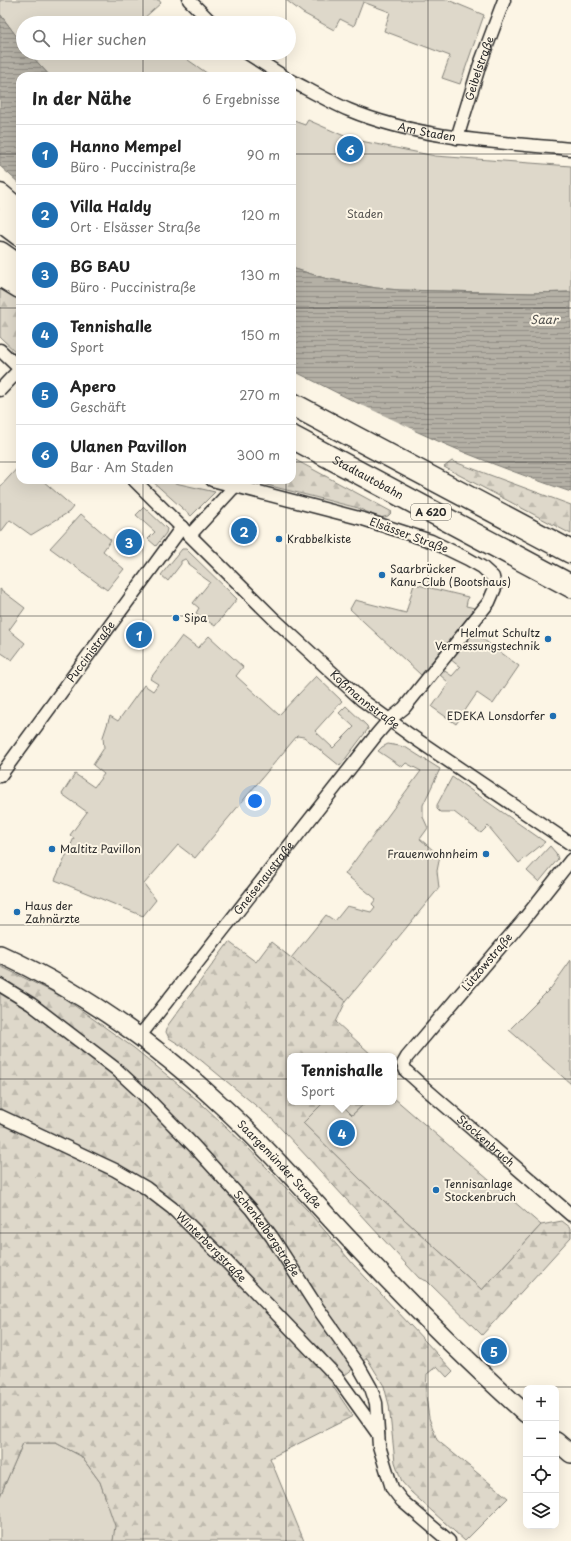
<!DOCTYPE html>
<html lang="de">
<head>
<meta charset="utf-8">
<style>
	:root { --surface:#fff; --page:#f2f2f2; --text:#222; --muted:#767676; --line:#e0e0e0; --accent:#1f6fb2 }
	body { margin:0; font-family:"Playpen Sans",sans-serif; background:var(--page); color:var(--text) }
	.controls { position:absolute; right:12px; bottom:12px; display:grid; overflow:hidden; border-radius:8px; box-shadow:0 4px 16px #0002 }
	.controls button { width:36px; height:36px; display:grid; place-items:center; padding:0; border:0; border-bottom:1px solid var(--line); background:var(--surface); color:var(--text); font:20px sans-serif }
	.you { position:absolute; left:255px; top:801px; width:14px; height:14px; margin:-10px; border:3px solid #fff; border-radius:50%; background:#1a73e8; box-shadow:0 0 0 6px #1a73e833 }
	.badge { display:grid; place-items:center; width:26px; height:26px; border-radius:50%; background:var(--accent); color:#fff; font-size:13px; font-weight:700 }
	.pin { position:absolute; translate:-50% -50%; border:2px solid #fff; box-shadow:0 1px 4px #0006 }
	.popup { position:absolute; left:287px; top:1053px; width:110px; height:52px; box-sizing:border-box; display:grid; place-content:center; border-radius:8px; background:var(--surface); filter:drop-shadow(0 1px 3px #0005); font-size:13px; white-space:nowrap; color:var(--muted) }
	.popup b { font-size:15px; color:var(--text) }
	.popup::after { content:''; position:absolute; left:50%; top:100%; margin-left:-8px; border:8px solid transparent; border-top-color:var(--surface) }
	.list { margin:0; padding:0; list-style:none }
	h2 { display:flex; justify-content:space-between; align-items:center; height:52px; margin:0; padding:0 16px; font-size:17px }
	h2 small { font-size:13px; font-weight:400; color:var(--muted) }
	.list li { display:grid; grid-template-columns:26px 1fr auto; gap:12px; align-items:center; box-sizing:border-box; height:60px; padding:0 16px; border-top:1px solid var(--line) }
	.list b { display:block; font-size:15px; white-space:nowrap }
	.list p { margin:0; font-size:13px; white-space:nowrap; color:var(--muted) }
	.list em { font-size:13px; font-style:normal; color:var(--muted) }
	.icon { flex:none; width:22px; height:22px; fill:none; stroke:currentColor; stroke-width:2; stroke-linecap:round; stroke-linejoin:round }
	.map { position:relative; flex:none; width:571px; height:1541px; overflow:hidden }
	.search { position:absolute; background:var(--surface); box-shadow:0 4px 16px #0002; left:16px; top:16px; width:280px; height:44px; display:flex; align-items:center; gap:10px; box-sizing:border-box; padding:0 14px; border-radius:22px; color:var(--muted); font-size:15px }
	.panel { position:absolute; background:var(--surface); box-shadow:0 4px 16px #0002; left:16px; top:72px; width:280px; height:412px; border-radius:12px }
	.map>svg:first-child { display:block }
</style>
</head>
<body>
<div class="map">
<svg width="571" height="1541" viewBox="0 0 571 1541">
	<defs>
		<pattern id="forest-firs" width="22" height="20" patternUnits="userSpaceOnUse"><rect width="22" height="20" fill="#ded8ca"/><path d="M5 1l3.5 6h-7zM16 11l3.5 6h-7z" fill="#bfbaae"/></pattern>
		<pattern id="water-rules" width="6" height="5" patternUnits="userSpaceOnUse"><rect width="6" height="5" fill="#b4b0a5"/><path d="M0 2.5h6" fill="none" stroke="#938f87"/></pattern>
	</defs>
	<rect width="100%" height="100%" fill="#fcf5e5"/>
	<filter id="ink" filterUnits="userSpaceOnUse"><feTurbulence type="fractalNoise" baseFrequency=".025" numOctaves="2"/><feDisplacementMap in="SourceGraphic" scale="8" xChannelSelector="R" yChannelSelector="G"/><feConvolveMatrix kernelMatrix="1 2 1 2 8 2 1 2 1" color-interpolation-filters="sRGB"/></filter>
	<g filter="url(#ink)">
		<!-- green -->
		<path fill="#ded8ca" stroke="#84827a" d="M 0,0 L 159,0 L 161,3 L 143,19 L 145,23 L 23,23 L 23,45 L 0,14 Z
			M 286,0 L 448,0 L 484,15 L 460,84 L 442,78 L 450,56 L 384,31 L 390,12 L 363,2 L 354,26 L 340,19 L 334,30 L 303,13 Z
			M 29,53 L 178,53 L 211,76 L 50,76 Z
			M 308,120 L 351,139 L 435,156 L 571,166 L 571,292 L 531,293 L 400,290 L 376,288 L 324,278 L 292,268 L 292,125 L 294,121 L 305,125 Z
			M 20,465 L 20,480 L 42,480 L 73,507 L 69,512 L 31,535 L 10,520 L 0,533 L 0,487 Z
			M 151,480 L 162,480 L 215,492 L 191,516 Z
			M 144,507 L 167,529 L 166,533 L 156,546 L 148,539 L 155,532 L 136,515 Z
			M 81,514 L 111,540 L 103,551 L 124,569 L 107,590 L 50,548 Z
			M 182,549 L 186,549 L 237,599 L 215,626 L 196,613 L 199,608 L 193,603 L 210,582 L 196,572 L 197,570 L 189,564 L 188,561 L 185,559 L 181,561 L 181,564 L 168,581 L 161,575 Z
			M 414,584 L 468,597 L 466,606 L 475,608 L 421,675 L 350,609 L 355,600 L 406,613 Z
			M 0,589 L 25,608 L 9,630 L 25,643 L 12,660 L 0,652 Z
			M 472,631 L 519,666 L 493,704 L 477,693 L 456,724 L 432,707 L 449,683 L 439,674 L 442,669 L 452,676 L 460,667 L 450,659 Z
			M 182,636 L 198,648 L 209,636 L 243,667 L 236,676 L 279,715 L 316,676 L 342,701 L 315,731 L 333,748 L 354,727 L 339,713 L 346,706 L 367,726 L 368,729 L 340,766 L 304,737 L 297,736 L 195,858 L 178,845 L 144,884 L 156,900 L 143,916 L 55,880 L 74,838 L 70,835 L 87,812 L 62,794 L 75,774 L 94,787 L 104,774 L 93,765 L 104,748 L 103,737 L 110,716 L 118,721 L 144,685 L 153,691 L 158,684 L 150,679 Z
			M 388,744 L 405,747 L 440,769 L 423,805 L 423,817 L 428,828 L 420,839 L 440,856 L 437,871 L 439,888 L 346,1001 L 291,958 L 326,915 L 335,921 L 347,906 L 371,912 L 375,907 L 372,904 L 376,899 L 345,874 L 421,771 L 406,763 L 402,767 L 378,751 L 382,747 Z
			M 452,777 L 545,842 L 519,863 L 488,826 L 481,833 L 454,812 L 440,812 L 437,809 L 437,805 Z
			M 550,846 L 556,853 L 558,859 L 539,882 L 527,871 Z
			M 571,960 L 571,1084 L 509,1030 L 551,988 Z
			M 394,1098 L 541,1225 L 482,1290 L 361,1180 L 303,1123 L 324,1102 L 339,1102 L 352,1115 L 366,1102 L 394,1102 Z
			M 23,1443 L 56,1443 L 81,1456 L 100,1482 L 116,1526 L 113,1541 L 0,1541 L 0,1496 Z"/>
		<!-- forest -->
		<path fill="url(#forest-firs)" stroke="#84827a" d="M 0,285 L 20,298 L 20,356 L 0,337 Z
			M 292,458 L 392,512 L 388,516 L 380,518 L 358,508 L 247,480 L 292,480 Z
			M 452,461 L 571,505 L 571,534 L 444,467 Z
			M 229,942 L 256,962 L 271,942 L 346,1001 L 336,1022 L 373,1056 L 290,1056 L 290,1102 L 324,1102 L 303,1123 L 361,1180 L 482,1290 L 541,1225 L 562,1221 L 571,1228 L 571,1237 L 482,1335 L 427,1281 L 419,1278 L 272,1119 L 191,1052 L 169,1038 L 166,1032 L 168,1025 Z
			M 0,966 L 61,996 L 134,1048 L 201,1103 L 248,1148 L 308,1211 L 353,1264 L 453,1371 L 447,1377 L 437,1366 L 427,1374 L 426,1396 L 429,1418 L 437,1440 L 508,1498 L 465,1541 L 411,1492 L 402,1482 L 395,1462 L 389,1405 L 384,1386 L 367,1358 L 332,1385 L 353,1416 L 270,1458 L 304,1541 L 113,1541 L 115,1526 L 100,1482 L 81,1456 L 56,1443 L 23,1443 L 0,1496 Z
			M 339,1102 L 366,1102 L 352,1115 Z"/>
		<!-- water -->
		<path fill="url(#water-rules)" stroke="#7d7b74" d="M 0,14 L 23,45 L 23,53 L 29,53 L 50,76 L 20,76 L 20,184 L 0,166 Z
			M 292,268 L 324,278 L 376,288 L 400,290 L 531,293 L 571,292 L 571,492 C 544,483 517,473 491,463 C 423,437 357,403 292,370 Z"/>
		<!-- pier -->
		<path fill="#fcf5e5" d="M 362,405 L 415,430 L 414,432 L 361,407 Z"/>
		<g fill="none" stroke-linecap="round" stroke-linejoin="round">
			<!-- street casing -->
			<g stroke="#2b2b2b" stroke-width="15">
				<g id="street">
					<path d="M 189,0 L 212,23"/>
					<path d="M 247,53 L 283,76"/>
					<path id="s1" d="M 292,81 C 311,91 330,102 349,110 C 419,139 497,142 571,149"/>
					<path id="s2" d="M 457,138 L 479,67 L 504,0"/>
					<path d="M 0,350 L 20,369"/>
					<path d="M 0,390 L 20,369"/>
					<path id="s3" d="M 134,480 L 274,619 L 362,700 L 410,735 L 571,844"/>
					<path d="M 190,535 L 235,486"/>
					<path id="s4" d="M 0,776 L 182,527"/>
					<path id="s5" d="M 571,860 L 525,918 L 407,1057 L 403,1064 L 406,1071 L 427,1090 L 571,1215"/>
					<path id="s6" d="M 0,985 L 31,1004 L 116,1069 L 142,1093 L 194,1146 L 251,1209 L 272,1237 L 317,1307 L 358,1365 L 371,1388 L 376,1403 L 379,1446 L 392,1488 L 402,1501 L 449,1541"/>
					<path id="s7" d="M 139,1037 L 377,734 L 389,720 L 404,708 L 489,602 L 495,588 L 493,577 L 482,567 L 468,559 L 431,541 L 363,519 L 212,480"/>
					<path id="s8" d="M 0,1116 L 115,1170 L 146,1188 L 172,1208 L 220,1255 L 337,1377 L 378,1434"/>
				</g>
			</g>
			<!-- secondary casing -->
			<g stroke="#2b2b2b" stroke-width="20">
				<g id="secondary">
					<path id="s9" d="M 0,954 C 81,991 156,1044 221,1105 C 266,1146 306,1193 348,1238 C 405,1299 464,1358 526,1414"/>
					<path d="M 556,1441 L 571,1454"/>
				</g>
			</g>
			<!-- highway casing -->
			<g stroke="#2b2b2b" stroke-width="25">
				<g id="highway">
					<path d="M 0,195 L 20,212"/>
					<path d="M 0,220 L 20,235"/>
					<path d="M 0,253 L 20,267"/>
					<path d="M 0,275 L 20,287"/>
					<path d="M 292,404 L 571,552"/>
					<path id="s10" d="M 292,437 L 571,586"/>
				</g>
			</g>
			<!-- street -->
			<use href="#street" stroke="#fcf5e5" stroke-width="12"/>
			<!-- secondary -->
			<use href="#secondary" stroke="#fcf5e5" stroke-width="17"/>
			<!-- highway -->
			<use href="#highway" stroke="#fcf5e5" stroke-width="22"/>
		</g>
	</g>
	<!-- grid -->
	<path fill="none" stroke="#2b2b2b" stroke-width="1" stroke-opacity="0.55" d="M 143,0 L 143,23M 286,0 L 286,23M 428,0 L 428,1541M 143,53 L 143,76M 286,53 L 286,76M 0,154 L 20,154M 292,154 L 571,154M 0,308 L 20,308M 292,308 L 571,308M 0,462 L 20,462M 292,462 L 571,462M 143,480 L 143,1541M 286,480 L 286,1541M 0,616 L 571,616M 0,770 L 571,770M 0,925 L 571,925M 0,1079 L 571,1079M 0,1233 L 571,1233M 0,1387 L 571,1387"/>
	<!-- markers -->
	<g fill="#1f6fb2" stroke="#fcf5e5" stroke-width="1.5">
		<circle cx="279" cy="539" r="4"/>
		<circle cx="382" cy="575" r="4"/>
		<circle cx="176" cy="618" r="4"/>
		<circle cx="548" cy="639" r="4"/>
		<circle cx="553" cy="716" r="4"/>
		<circle cx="52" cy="849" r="4"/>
		<circle cx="486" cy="854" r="4"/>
		<circle cx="17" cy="912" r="4"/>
		<circle cx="436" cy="1190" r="4"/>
	</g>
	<g text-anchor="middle" stroke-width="4" stroke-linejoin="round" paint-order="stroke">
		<!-- shield labels -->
		<rect fill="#fcf5e5" stroke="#6a6863" stroke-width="1" x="411" y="504" width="40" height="16" rx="3"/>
		<g font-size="10" font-weight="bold" fill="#2b2b2b">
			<text x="431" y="516">A 620</text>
		</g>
		<!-- street labels -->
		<g font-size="11" fill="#2b2b2b" stroke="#fcf5e5">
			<text dy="4" stroke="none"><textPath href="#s2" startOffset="73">Geibelstraße</textPath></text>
			<text dy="4" stroke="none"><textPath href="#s1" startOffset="145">Am Staden</textPath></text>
			<text dy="4" stroke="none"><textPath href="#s10" startOffset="86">Stadtautobahn</textPath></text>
			<text transform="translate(409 535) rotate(20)" y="4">Elsässer Straße</text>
			<text dy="4" stroke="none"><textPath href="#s4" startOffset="154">Puccinistraße</textPath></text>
			<text dy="4" stroke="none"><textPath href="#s3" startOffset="319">Koßmannstraße</textPath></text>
			<text dy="4" stroke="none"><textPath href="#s7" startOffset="202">Gneisenaustraße</textPath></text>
			<text transform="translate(487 962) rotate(-50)" y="4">Lützowstraße</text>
			<text dy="4" stroke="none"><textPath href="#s5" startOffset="378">Stockenbruch</textPath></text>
			<text dy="4" stroke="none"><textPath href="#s9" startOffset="352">Saargemünder Straße</textPath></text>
			<text dy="4" stroke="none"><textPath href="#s6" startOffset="367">Schenkelbergstraße</textPath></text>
			<text dy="4" stroke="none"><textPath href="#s8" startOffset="251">Winterbergstraße</textPath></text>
		</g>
		<!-- park labels -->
		<g font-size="11" fill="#585653" stroke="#fcf5e5">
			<text x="365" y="218">Staden</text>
		</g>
		<!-- poi labels -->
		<g font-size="11" fill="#2b2b2b" stroke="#fcf5e5" text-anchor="start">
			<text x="287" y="543">Krabbelkiste</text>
			<text x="390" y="573">Saarbrücker<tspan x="390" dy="13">Kanu-Club (Bootshaus)</tspan></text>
			<text x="184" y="622">Sipa</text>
			<text x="540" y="637" text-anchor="end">Helmut Schultz<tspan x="540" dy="13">Vermessungstechnik</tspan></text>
			<text x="545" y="720" text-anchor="end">EDEKA Lonsdorfer</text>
			<text x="60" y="853">Maltitz Pavillon</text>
			<text x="478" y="858" text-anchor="end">Frauenwohnheim</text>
			<text x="25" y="910">Haus der<tspan x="25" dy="13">Zahnärzte</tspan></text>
			<text x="444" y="1188">Tennisanlage<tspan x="444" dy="13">Stockenbruch</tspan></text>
		</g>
		<!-- water labels -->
		<g font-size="12" font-style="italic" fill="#545350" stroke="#fcf5e5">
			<text x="544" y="324">Saar</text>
		</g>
	</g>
</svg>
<div class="controls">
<button>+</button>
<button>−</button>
<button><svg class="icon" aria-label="locate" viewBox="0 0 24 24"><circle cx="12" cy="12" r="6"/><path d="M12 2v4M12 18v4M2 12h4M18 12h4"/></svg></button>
<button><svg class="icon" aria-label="layers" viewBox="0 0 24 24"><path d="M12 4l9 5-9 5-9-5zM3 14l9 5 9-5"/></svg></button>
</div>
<div class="you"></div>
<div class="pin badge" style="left:139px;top:635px">1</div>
<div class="pin badge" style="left:244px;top:531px">2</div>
<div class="pin badge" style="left:129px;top:542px">3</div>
<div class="pin badge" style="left:342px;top:1133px">4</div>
<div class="popup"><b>Tennishalle</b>Sport</div>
<div class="pin badge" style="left:494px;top:1351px">5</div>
<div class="pin badge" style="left:350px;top:149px">6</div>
<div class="search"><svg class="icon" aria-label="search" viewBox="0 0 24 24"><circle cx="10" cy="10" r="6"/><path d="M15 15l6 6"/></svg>Hier suchen</div>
<section class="panel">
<h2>In der Nähe<small>6 Ergebnisse</small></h2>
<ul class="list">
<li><span class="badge">1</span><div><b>Hanno Mempel</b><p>Büro · Puccinistraße</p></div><em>90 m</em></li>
<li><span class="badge">2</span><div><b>Villa Haldy</b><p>Ort · Elsässer Straße</p></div><em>120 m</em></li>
<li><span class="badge">3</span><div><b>BG BAU</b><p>Büro · Puccinistraße</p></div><em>130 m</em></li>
<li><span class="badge">4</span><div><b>Tennishalle</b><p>Sport</p></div><em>150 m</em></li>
<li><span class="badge">5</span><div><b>Apero</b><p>Geschäft</p></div><em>270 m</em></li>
<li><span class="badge">6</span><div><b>Ulanen Pavillon</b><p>Bar · Am Staden</p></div><em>300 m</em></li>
</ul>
</section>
</div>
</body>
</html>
